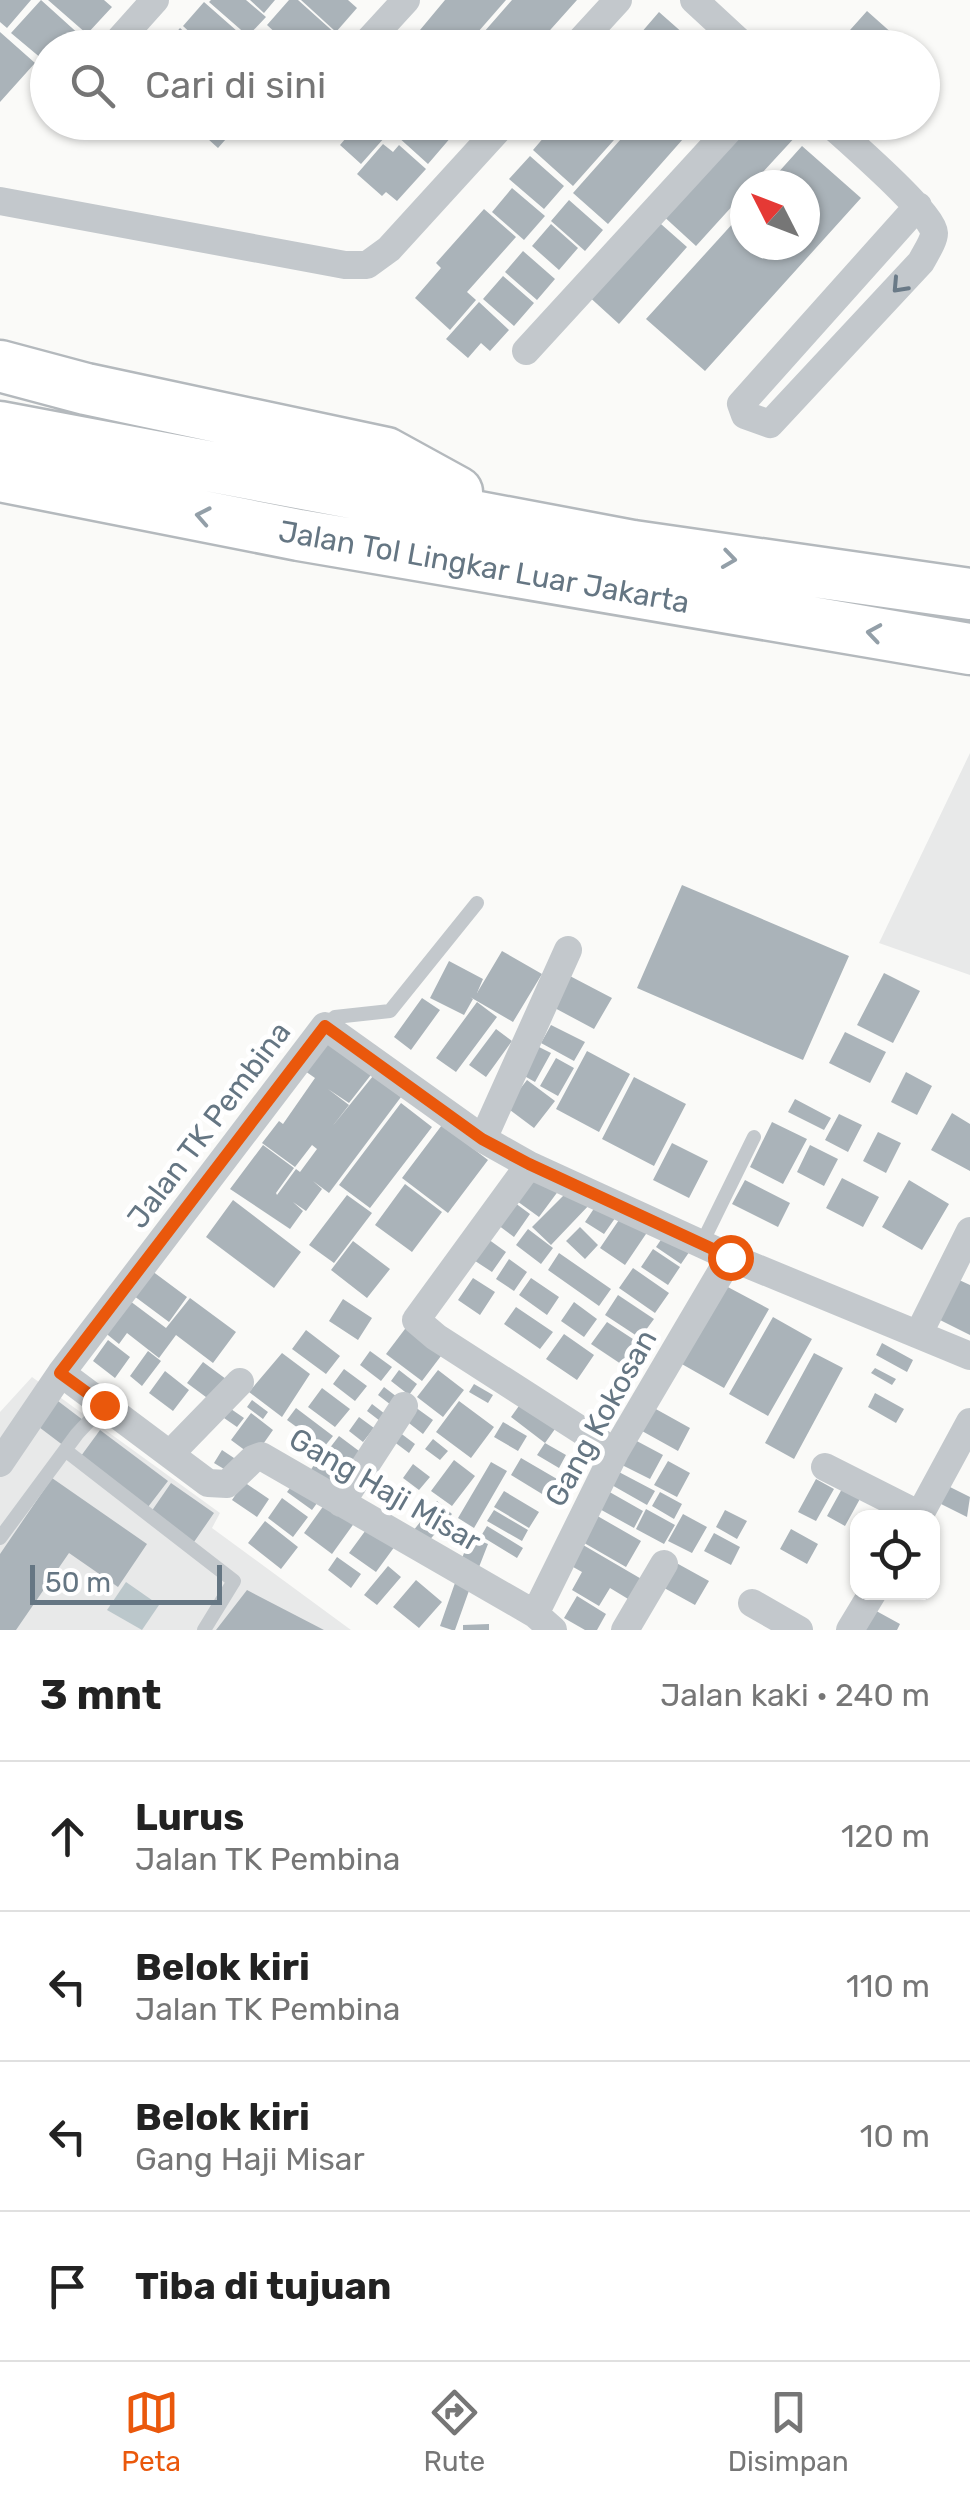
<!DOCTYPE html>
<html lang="id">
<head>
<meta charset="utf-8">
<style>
	:root { --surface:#fff; --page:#f6f6f6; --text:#222; --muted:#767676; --line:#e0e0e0; --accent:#ea580c }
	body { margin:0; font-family:Rubik,sans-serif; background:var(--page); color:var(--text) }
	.controls { position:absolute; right:30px; bottom:30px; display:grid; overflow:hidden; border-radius:20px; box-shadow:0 2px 8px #0004 }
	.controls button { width:90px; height:90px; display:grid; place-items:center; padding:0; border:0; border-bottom:2px solid var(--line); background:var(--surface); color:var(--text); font:50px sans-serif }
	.compass { position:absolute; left:730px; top:170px; width:90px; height:90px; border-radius:50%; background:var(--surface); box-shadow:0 2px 8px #0004; rotate:312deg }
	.scale { position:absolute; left:30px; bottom:25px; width:192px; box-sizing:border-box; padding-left:10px; border:5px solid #657683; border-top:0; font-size:28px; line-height:35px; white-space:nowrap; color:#657683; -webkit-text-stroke:8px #fff; paint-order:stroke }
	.stop { position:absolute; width:30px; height:30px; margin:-22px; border:8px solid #ea580c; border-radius:50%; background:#fff }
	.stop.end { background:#ea580c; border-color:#fff; box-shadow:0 2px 10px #0008 }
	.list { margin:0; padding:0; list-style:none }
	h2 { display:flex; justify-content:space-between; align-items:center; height:130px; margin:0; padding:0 40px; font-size:42px }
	h2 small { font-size:32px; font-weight:400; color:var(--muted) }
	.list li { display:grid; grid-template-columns:65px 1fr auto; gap:30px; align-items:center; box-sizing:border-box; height:150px; padding:0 40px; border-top:2px solid var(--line) }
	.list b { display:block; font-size:38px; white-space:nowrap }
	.list p { margin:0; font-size:32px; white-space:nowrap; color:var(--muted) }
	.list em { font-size:32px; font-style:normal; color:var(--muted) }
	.icon { flex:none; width:55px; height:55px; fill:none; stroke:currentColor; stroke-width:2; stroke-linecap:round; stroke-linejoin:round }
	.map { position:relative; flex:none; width:970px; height:1630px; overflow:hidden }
	.search { position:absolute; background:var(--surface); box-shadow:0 2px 8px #0004; left:30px; right:30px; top:30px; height:110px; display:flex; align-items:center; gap:25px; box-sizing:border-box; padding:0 35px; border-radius:55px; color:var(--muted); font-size:38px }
	.sheet { height:730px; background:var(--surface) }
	nav { display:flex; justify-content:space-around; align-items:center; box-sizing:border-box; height:140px; border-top:2px solid var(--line); background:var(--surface); font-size:28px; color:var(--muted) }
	nav a { display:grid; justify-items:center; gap:5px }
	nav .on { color:var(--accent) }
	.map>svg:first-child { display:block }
</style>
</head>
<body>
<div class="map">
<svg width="970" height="1630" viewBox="0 0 970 1630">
	<rect width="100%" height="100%" fill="#fafaf8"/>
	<!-- built -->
	<path fill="#e8e9e9" d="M 970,753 L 970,975 L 879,943 Z
		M 32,1377 L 220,1513 L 212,1528 L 351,1630 L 0,1630 L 0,1412 Z"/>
	<!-- water -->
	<path fill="#bbc7cb" d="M 126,1582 L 159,1605 L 142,1630 L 107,1610 Z"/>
	<!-- building -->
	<path fill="#aab3b9" d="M 0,0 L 31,0 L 7,28 L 0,22 Z
		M 41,0 L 82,37 L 73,48 L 48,48 L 48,64 L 11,33 Z
		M 48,0 L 104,0 L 112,7 L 87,34 Z
		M 211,0 L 246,0 L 266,17 L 248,36 L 209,2 Z
		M 250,0 L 275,0 L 264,13 Z
		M 289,0 L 298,0 L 337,35 L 325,48 L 292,48 L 267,25 Z
		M 301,0 L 348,0 L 357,8 L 336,32 Z
		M 445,0 L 506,0 L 464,48 L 405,48 Z
		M 512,0 L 577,0 L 534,48 L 470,48 Z
		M 204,2 L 246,39 L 239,48 L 207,48 L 183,26 Z
		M 867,11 L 894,35 L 907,48 L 834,48 Z
		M 659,12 L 693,42 L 688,48 L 628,48 Z
		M 180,28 L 202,48 L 163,48 Z
		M 0,32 L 35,63 L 0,102 Z
		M 270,33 L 287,48 L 257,48 Z
		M 189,122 L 241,122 L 218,148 Z
		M 340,122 L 387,122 L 393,128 L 361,164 L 340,145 L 351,132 Z
		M 409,122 L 437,122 L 452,136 L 428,164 L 397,136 Z
		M 445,122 L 468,122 L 458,134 Z
		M 557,122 L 630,122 L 573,186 L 533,150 Z
		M 636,122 L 698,122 L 608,224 L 573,193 Z
		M 743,122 L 809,122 L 751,185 L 745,185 L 745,192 L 696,246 L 660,213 Z
		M 383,144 L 393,152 L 399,145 L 426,169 L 397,201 L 386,192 L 382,196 L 357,174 Z
		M 802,146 L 861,198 L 705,371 L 646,319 L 745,210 L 745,245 L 805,245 L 805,185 L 767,185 Z
		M 530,156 L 564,186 L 544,209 L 509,179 Z
		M 512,188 L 545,216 L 524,240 L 492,212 Z
		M 569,200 L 603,230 L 585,251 L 551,221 Z
		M 484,209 L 516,237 L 467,292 L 476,300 L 450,330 L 415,298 L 441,268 L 436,263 Z
		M 653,217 L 687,247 L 619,324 L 585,293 Z
		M 551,224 L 578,248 L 559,270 L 532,246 Z
		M 523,251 L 555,279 L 537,300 L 505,272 Z
		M 503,276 L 534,303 L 514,326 L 483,299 Z
		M 479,302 L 509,330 L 490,351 L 481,343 L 468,358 L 446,339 Z
		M 682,885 L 849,956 L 803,1060 L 637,988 Z
		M 502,951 L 542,974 L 513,1022 L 470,997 L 473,999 L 464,1015 L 430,998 L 449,961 L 483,979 L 477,993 Z
		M 884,973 L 920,991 L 893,1043 L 857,1025 Z
		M 568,975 L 612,998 L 594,1029 L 551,1006 Z
		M 422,998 L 440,1010 L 411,1050 L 394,1037 Z
		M 477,1002 L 497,1017 L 456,1072 L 436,1058 Z
		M 551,1025 L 585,1042 L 574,1061 L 541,1043 Z
		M 496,1029 L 512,1041 L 486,1077 L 469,1065 Z
		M 324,1031 L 374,1071 L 349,1103 L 328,1089 L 349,1105 L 331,1128 L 373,1076 L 401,1097 L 329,1193 L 313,1181 L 322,1189 L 306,1211 L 293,1202 L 303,1211 L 290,1229 L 230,1189 L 263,1145 L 294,1168 L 276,1193 L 277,1195 L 296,1169 L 300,1172 L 317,1149 L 312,1145 L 295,1167 L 262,1143 L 279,1121 L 283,1124 L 315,1078 L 305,1071 Z
		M 845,1032 L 886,1052 L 870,1083 L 829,1063 Z
		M 535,1045 L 551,1053 L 535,1082 L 519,1073 Z
		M 587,1051 L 630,1074 L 599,1132 L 556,1109 Z
		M 556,1058 L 574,1068 L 558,1096 L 540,1086 Z
		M 906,1072 L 932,1086 L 917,1115 L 891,1102 Z
		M 634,1077 L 686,1104 L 654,1166 L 602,1139 Z
		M 527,1080 L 555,1101 L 534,1128 L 506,1107 Z
		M 795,1099 L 831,1118 L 824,1130 L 788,1112 Z
		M 401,1103 L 432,1127 L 370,1208 L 339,1185 Z
		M 952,1113 L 970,1124 L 970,1171 L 931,1150 Z
		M 839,1114 L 862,1125 L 848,1152 L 825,1140 Z
		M 772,1122 L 807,1139 L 783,1184 L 750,1167 Z
		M 442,1125 L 488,1160 L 448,1213 L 402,1178 Z
		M 878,1132 L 901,1143 L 886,1173 L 863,1161 Z
		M 672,1143 L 708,1161 L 689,1198 L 653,1180 Z
		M 810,1145 L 838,1159 L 824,1186 L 797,1172 Z
		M 531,1169 L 559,1190 L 539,1217 L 510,1196 Z
		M 842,1178 L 879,1197 L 863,1227 L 826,1208 Z
		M 745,1180 L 790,1203 L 778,1227 L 732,1204 Z
		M 909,1180 L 949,1204 L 922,1250 L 882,1227 Z
		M 405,1184 L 442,1212 L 412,1252 L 375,1225 Z
		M 573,1186 L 592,1202 L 551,1245 L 532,1227 Z
		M 347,1195 L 372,1213 L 334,1263 L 309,1245 Z
		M 507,1197 L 530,1214 L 514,1237 L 490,1219 Z
		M 233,1200 L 301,1252 L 274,1288 L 206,1237 Z
		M 599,1201 L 618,1214 L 604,1234 L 585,1222 Z
		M 623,1214 L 648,1231 L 625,1265 L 600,1248 Z
		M 580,1227 L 598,1245 L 585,1259 L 566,1241 Z
		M 669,1228 L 694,1245 L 681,1264 L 656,1247 Z
		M 528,1229 L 553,1248 L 541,1264 L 516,1245 Z
		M 481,1234 L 506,1252 L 492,1272 L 466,1255 Z
		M 353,1241 L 390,1269 L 367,1298 L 331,1270 Z
		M 653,1249 L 680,1267 L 668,1285 L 641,1267 Z
		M 559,1253 L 611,1289 L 599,1306 L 548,1270 Z
		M 509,1259 L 527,1272 L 514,1291 L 496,1279 Z
		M 148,1268 L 187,1297 L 169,1322 L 130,1293 Z
		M 633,1268 L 669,1293 L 655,1313 L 619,1288 Z
		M 473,1278 L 495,1292 L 480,1315 L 458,1300 Z
		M 531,1278 L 559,1297 L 547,1315 L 519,1295 Z
		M 957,1279 L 970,1285 L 970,1335 L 938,1319 Z
		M 724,1285 L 769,1309 L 724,1388 L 680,1363 Z
		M 618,1295 L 654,1319 L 640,1338 L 605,1315 Z
		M 190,1298 L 236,1332 L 213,1363 L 176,1335 L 159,1358 L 127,1333 L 119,1344 L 103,1331 L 130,1301 L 166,1328 Z
		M 343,1299 L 372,1318 L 358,1340 L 329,1321 Z
		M 574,1302 L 597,1319 L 584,1337 L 561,1321 Z
		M 516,1307 L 553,1332 L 540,1349 L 504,1324 Z
		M 773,1317 L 812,1339 L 768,1416 L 729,1394 Z
		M 607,1322 L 636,1341 L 621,1364 L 591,1344 Z
		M 408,1325 L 444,1352 L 422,1381 L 386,1354 Z
		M 306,1330 L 340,1356 L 326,1374 L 292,1349 Z
		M 564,1334 L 594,1355 L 577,1380 L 546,1359 Z
		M 108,1340 L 130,1357 L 115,1378 L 93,1361 Z
		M 882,1343 L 913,1360 L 907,1372 L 876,1355 Z
		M 148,1351 L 161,1361 L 142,1386 L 130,1376 Z
		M 370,1351 L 392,1367 L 381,1381 L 360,1365 Z
		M 282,1353 L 310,1374 L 282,1417 L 249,1392 Z
		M 814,1353 L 843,1368 L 794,1459 L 765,1443 Z
		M 203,1362 L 230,1382 L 214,1403 L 187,1383 Z
		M 875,1368 L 896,1379 L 892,1385 L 871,1373 Z
		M 344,1369 L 367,1386 L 355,1401 L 333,1384 Z
		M 399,1370 L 417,1384 L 409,1395 L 391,1381 Z
		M 438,1370 L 464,1390 L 443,1417 L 417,1397 Z
		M 165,1371 L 189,1390 L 173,1411 L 149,1393 Z
		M 474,1384 L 493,1395 L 488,1403 L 469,1392 Z
		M 384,1387 L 401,1400 L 395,1408 L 378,1395 Z
		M 322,1388 L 350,1409 L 335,1427 L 308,1407 Z
		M 875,1393 L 904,1409 L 896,1423 L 868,1407 Z
		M 50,1395 L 83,1420 L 64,1446 L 31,1421 Z
		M 526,1396 L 560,1422 L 545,1443 L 511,1417 Z
		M 252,1400 L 268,1412 L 263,1419 L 247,1407 Z
		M 459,1401 L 494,1427 L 471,1458 L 436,1432 Z
		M 372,1404 L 389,1417 L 384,1424 L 367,1411 Z
		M 415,1407 L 433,1420 L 423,1434 L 405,1420 Z
		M 296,1408 L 333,1436 L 324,1447 L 287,1420 Z
		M 654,1408 L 690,1428 L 678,1451 L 642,1431 Z
		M 231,1409 L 244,1418 L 237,1427 L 224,1418 Z
		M 251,1413 L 273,1430 L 254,1457 L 231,1440 Z
		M 359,1417 L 374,1428 L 363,1442 L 349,1431 Z
		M 503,1422 L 527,1436 L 518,1451 L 494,1437 Z
		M 100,1430 L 168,1481 L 148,1507 L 81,1456 Z
		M 399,1432 L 415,1444 L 409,1453 L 393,1441 Z
		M 339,1436 L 367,1457 L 357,1470 L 329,1449 Z
		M 433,1439 L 448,1451 L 440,1460 L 425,1449 Z
		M 633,1439 L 663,1455 L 650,1479 L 620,1464 Z
		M 545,1443 L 566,1455 L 559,1468 L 537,1455 Z
		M 222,1450 L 237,1460 L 229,1472 L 214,1463 Z
		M 521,1458 L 557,1479 L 547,1497 L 511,1475 Z
		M 318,1459 L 342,1476 L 334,1488 L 310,1471 Z
		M 454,1460 L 475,1476 L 452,1506 L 431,1491 Z
		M 668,1461 L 690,1473 L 677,1497 L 654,1485 Z
		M 491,1462 L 507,1471 L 474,1528 L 458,1518 Z
		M 413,1464 L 430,1477 L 419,1490 L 403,1478 Z
		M 617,1471 L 655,1491 L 647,1505 L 610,1484 Z
		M 52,1478 L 147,1544 L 118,1587 L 69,1553 L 16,1630 L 0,1630 L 0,1554 Z
		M 816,1479 L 834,1489 L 816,1521 L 798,1512 Z
		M 295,1481 L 320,1499 L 312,1510 L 287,1492 Z
		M 244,1482 L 269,1499 L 257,1517 L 232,1500 Z
		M 171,1483 L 214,1513 L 194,1542 L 151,1512 Z
		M 946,1485 L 970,1497 L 967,1517 L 937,1502 Z
		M 843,1487 L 861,1497 L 845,1526 L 827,1516 Z
		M 606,1490 L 643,1511 L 634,1528 L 596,1507 Z
		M 504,1491 L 539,1512 L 529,1528 L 494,1507 Z
		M 660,1492 L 682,1504 L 674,1519 L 652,1506 Z
		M 282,1498 L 308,1517 L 293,1537 L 268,1518 Z
		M 327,1501 L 355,1522 L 332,1554 L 304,1533 Z
		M 437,1501 L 452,1514 L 427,1543 L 413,1531 Z
		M 646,1509 L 675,1525 L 664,1544 L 636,1529 Z
		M 494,1510 L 528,1530 L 522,1541 L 487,1521 Z
		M 725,1510 L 747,1521 L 737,1539 L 716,1527 Z
		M 594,1514 L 641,1541 L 626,1567 L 579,1540 Z
		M 683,1514 L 707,1527 L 692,1553 L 668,1541 Z
		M 265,1521 L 298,1547 L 281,1569 L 248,1543 Z
		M 371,1523 L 398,1542 L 376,1572 L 349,1553 Z
		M 487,1526 L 523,1548 L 517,1558 L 481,1536 Z
		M 791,1529 L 818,1544 L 807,1564 L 780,1549 Z
		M 714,1533 L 740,1547 L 731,1565 L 704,1551 Z
		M 470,1537 L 488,1544 L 479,1567 L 461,1561 Z
		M 578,1542 L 650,1584 L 638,1605 L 610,1588 L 599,1606 L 572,1590 L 582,1572 L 566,1563 Z
		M 337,1557 L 361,1574 L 351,1588 L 328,1570 Z
		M 671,1560 L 709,1581 L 695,1605 L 657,1584 Z
		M 388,1566 L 401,1577 L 377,1605 L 364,1595 Z
		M 416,1580 L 442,1602 L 419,1628 L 393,1607 Z
		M 456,1580 L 471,1585 L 455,1630 L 452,1630 L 440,1626 Z
		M 247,1590 L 324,1630 L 216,1630 Z
		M 577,1596 L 606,1614 L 597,1630 L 585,1630 L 564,1618 Z
		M 869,1607 L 900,1624 L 897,1630 L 862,1630 Z
		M 489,1624 L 489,1630 L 463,1630 L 463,1625 Z"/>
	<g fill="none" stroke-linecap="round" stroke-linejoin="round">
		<!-- motorway casing -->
		<g stroke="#b4b9bd" stroke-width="55">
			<path id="motorway" d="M 0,366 L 86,389 L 386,453 L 457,492
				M 0,427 L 633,546 L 970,594
				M 0,476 L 299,535 L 970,649"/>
		</g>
		<!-- service -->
		<path stroke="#c3c8cc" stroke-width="14" d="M 325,1026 L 335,1017 L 390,1011 L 477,903
			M 702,1243 L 754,1137
			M 65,1450 L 234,1581 L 204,1630
			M 0,1538 L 77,1434 L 104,1405"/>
		<!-- minor -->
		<path stroke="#c3c8cc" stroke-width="28" d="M 694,0 L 746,48
			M 112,48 L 155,0
			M 362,48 L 406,0
			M 574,48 L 618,0
			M 828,122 C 845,138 935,215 934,233 C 934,241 925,254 921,262 L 770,424 L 745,415 L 741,404 L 918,206
			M 0,201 L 345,265 L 367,265 L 389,249 L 505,122
			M 526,351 L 736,122
			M 483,1139 L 568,950
			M 529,1165 L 416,1320 L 436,1337 L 615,1452
			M 919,1333 L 970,1231
			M 61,1373 L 208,1483 L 227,1484 L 253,1459 L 261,1456 L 535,1614 L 553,1630
			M 170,1454 L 240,1382
			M 0,1463 L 61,1373 L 325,1026 L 483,1139 L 529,1165 L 730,1257 L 970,1356
			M 825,1467 L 920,1515
			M 341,1503 L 404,1406
			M 918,1518 L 970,1422
			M 752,1603 L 799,1630
			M 535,1614 L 615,1452 L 730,1257
			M 625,1630 L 664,1564
			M 850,1630 L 873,1592"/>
		<!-- motorway -->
		<use href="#motorway" stroke="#fff" stroke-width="50"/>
	</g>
	<!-- one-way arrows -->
	<defs><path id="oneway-chevron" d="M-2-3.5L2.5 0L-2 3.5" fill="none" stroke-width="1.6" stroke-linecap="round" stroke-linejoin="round" transform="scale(2.5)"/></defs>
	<use stroke="#6a7a87" href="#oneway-chevron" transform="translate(899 286) rotate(133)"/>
	<g stroke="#939fa8">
		<use href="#oneway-chevron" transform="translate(203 516) rotate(-169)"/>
		<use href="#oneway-chevron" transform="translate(729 559) rotate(8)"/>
		<use href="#oneway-chevron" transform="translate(874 633) rotate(-171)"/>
	</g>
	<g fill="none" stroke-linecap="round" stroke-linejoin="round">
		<!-- route -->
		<path stroke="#ea580c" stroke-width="12" d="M 104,1405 L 60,1373 L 325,1026 L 482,1139 L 529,1164 L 730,1257"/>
	</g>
	<g text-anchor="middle" stroke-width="10" stroke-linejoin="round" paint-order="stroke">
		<!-- street labels -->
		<g font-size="30" fill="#657683" stroke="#fff">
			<text transform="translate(484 567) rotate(10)" y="10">Jalan Tol Lingkar Luar Jakarta</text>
			<text transform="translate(209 1125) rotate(-53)" y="10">Jalan TK Pembina</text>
			<text transform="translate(601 1418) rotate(-61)" y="10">Gang Kokosan</text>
			<text transform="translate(385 1490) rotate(30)" y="10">Gang Haji Misar</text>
		</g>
	</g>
</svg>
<div class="controls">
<button><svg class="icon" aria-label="locate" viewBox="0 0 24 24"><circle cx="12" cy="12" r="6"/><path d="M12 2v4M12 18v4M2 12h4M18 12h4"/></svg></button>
</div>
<svg class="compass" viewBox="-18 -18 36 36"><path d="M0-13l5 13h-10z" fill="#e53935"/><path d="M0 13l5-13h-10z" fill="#767676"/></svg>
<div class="scale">50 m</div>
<div class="stop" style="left:730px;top:1257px"></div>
<div class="stop end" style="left:104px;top:1405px"></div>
<div class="search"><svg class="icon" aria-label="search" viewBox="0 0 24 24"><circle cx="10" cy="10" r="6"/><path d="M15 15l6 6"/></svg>Cari di sini</div>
</div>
<section class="sheet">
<h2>3 mnt<small>Jalan kaki · 240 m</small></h2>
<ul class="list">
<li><svg class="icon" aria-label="ahead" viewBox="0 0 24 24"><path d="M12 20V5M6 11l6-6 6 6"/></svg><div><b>Lurus</b><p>Jalan TK Pembina</p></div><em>120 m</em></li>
<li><svg class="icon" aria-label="left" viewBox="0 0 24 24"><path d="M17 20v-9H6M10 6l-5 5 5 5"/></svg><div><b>Belok kiri</b><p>Jalan TK Pembina</p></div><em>110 m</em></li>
<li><svg class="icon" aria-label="left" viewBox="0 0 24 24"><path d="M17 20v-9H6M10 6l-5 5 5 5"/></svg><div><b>Belok kiri</b><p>Gang Haji Misar</p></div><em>10 m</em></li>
<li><svg class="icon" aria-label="arrive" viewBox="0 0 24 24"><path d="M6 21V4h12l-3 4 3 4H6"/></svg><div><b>Tiba di tujuan</b></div></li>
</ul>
</section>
<nav>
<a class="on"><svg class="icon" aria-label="map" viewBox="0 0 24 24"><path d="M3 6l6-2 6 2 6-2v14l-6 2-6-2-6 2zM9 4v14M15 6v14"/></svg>Peta</a>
<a><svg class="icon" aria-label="directions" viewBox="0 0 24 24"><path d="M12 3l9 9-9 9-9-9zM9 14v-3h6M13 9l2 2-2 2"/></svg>Rute</a>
<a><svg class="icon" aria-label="saved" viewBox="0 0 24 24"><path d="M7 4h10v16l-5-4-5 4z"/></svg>Disimpan</a>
</nav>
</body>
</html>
